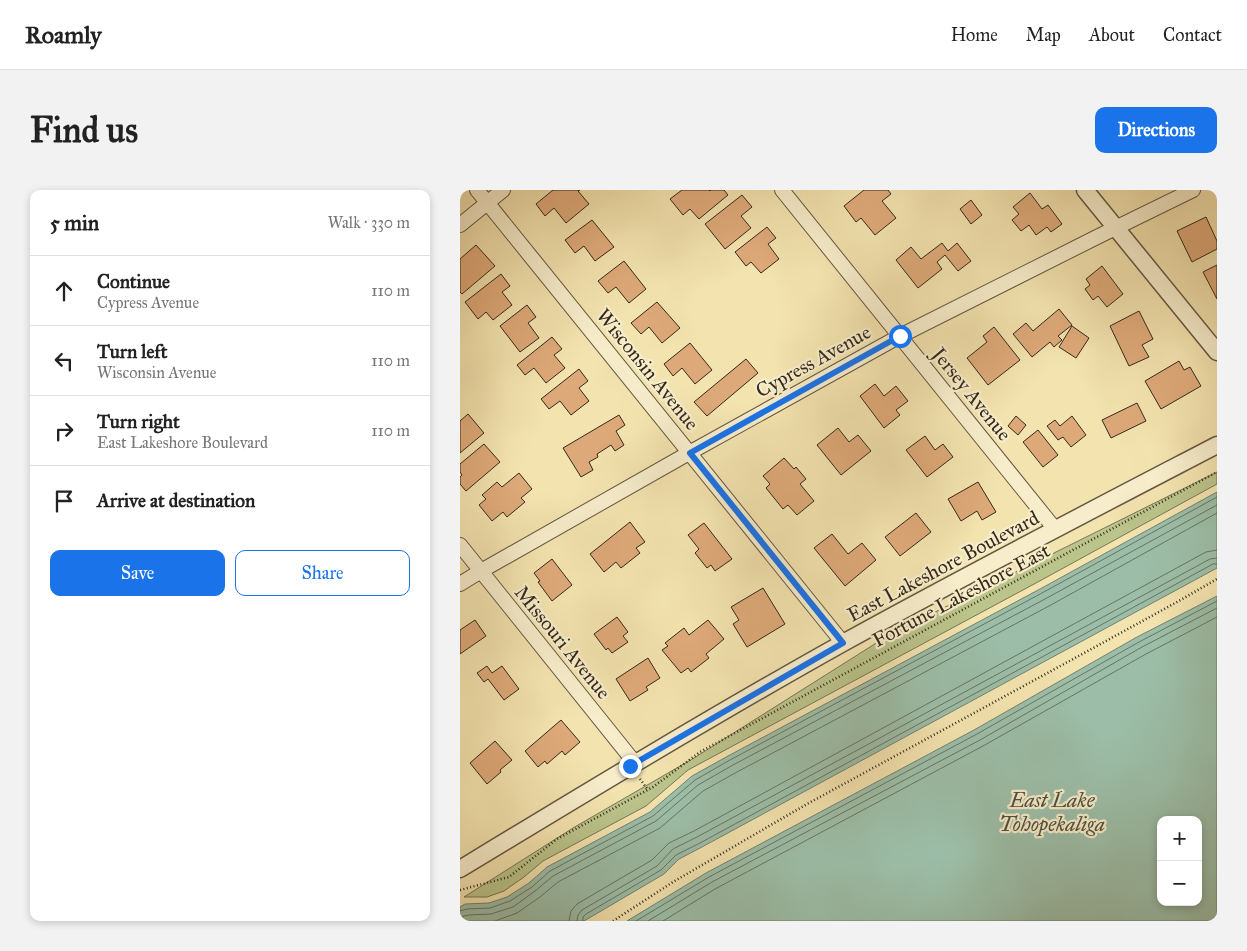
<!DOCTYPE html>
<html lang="en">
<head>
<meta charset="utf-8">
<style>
	:root { --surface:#fff; --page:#f2f2f2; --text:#222; --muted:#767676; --line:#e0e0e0; --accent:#1a73e8 }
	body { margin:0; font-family:"IM FELL Great Primer",serif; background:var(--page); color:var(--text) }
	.controls { position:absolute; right:15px; bottom:15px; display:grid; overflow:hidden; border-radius:10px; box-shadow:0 2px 8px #0003 }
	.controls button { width:45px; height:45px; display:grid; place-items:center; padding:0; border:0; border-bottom:1px solid var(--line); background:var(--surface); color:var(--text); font:25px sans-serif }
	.stop { position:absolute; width:15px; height:15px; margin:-11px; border:4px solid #1a73e8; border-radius:50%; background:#fff }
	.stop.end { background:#1a73e8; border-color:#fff; box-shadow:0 1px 5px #0008 }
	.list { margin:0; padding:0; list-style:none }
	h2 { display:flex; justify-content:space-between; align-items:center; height:65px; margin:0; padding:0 20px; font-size:21px }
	h2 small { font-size:16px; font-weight:400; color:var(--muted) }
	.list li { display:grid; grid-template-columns:32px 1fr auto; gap:15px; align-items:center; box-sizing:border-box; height:70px; padding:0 20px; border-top:1px solid var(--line) }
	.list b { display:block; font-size:19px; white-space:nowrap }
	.list p { margin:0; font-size:16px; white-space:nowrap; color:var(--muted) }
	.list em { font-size:16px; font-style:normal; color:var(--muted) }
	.actions { display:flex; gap:10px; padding:15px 20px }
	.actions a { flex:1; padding:11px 0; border:1px solid var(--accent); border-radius:10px; text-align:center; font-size:18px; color:var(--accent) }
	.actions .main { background:var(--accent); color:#fff }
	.icon { flex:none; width:28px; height:28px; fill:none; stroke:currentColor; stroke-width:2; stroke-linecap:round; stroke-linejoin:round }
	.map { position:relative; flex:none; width:757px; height:731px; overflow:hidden; border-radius:10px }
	header { display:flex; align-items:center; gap:30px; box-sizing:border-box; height:70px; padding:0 25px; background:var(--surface); border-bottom:1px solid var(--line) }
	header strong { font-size:24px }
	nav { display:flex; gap:28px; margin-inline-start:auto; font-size:18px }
	.intro { display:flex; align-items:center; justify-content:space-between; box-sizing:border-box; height:120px; padding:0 30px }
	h1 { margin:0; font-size:35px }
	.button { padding:12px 22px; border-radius:10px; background:var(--accent); color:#fff; font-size:18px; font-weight:700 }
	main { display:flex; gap:30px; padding:0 30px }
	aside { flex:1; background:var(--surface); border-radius:10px; box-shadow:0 2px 8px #0003 }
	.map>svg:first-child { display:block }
</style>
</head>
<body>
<header>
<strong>Roamly</strong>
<nav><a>Home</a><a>Map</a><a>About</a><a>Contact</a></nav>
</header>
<div class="intro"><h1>Find us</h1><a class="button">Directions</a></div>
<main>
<aside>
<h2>5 min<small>Walk · 330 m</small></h2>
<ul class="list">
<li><svg class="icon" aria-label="ahead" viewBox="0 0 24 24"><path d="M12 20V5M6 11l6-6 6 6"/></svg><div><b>Continue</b><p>Cypress Avenue</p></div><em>110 m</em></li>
<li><svg class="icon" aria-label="left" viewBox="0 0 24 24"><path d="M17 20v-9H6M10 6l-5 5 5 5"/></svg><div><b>Turn left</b><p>Wisconsin Avenue</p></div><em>110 m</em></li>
<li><svg class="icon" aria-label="right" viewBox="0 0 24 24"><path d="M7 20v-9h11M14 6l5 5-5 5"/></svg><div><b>Turn right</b><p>East Lakeshore Boulevard</p></div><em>110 m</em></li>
<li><svg class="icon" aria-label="arrive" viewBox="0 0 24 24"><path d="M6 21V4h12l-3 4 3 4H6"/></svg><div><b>Arrive at destination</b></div></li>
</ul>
<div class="actions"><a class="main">Save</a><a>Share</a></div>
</aside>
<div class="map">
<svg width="757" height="731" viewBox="0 0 757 731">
	<rect width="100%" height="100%" fill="#f3e3af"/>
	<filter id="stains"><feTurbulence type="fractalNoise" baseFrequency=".004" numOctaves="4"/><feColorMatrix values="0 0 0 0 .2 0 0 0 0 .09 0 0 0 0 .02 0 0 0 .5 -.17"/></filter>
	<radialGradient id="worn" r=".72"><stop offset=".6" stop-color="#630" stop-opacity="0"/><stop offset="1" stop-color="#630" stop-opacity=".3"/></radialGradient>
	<!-- green -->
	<path fill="#bbc48b" stroke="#787654" d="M 757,282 L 757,294 L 576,393 L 228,580 L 186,616 L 83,671 L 64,687 L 44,701 L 27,707 L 4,707 L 113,638 L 234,568 L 429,445 Z"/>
	<!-- water -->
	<path fill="#9cbea8" stroke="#728270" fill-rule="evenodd" d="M 757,302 L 757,378 L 242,657 L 219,669 L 204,684 L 124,731 L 0,731 L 0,717 L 5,714 L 29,713 L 47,707 L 69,693 L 87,677 L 190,622 L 232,586 L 268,566 L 580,399 Z
		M 757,406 L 757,731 L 167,731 L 246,683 L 514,540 L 677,447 ZM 701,630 L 738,630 L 738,712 L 701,712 Z"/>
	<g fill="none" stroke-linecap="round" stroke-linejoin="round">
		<!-- shore -->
		<path stroke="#687462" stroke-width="1" d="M 0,721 L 7,719 L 30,718 L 50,711 L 72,697 L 90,681 L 193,626 L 235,590 L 270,570 L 582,403 L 757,307
			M 0,727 L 9,725 L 31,724 L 53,717 L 75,701 L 93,686 L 196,631 L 238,595 L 273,575 L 585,409 L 757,315
			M 35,731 L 57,723 L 80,707 L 98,692 L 200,638 L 243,601 L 277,582 L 589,416 L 757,323
			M 109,731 L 111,721 L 117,714 L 192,670 L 209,653 L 234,641 L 746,362 L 757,360
			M 117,731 L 118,725 L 122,720 L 197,676 L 213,659 L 237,647 L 750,369 L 757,368
			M 123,731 L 123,727 L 126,724 L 201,680 L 216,665 L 240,653 L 753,374 L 757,374
			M 176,731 L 249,687 L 517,544 L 679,452 L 757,411
			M 188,731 L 252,692 L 520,550 L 682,457 L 757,418
			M 203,731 L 255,699 L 523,556 L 686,464 L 757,427"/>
	</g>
	<!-- building -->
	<path fill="#dea978" stroke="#34291c" d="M 93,0 L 120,0 L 118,1 L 129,14 L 106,33 L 94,18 L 85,26 L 76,14 Z
		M 222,0 L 249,0 L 250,1 L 251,0 L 264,0 L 268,5 L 239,29 L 230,19 L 223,25 L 210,9 Z
		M 404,0 L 428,0 L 431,4 L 422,11 L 436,28 L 415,45 L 401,28 L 396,32 L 384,16 Z
		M 570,3 L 582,19 L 588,15 L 602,34 L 591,42 L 587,37 L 576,45 L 569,35 L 561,41 L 552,30 L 559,24 L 553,17 Z
		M 282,5 L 292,17 L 281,26 L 291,38 L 265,59 L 245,34 Z
		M 511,10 L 522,25 L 511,34 L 500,19 Z
		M 746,27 L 757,51 L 757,59 L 732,72 L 717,41 Z
		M 132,30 L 154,57 L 135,71 L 124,56 L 115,63 L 105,50 Z
		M 307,37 L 316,48 L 308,54 L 319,69 L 301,83 L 291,72 L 286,76 L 275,62 Z
		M 482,53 L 488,61 L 497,53 L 511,71 L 498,81 L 485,65 L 477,72 L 482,79 L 458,98 L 436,70 L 451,57 L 461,69 Z
		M 16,55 L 35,76 L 2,104 L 0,102 L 0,69 Z
		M 164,71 L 186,99 L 169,113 L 156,97 L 148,103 L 138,91 Z
		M 757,75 L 757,109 L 743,82 Z
		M 642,76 L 663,104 L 647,117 L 638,106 L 633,110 L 625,99 L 630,95 L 626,89 Z
		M 41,84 L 50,96 L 42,102 L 52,115 L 33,130 L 26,122 L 18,129 L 5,112 Z
		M 197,112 L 220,138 L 202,153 L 189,137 L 181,144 L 171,133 Z
		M 67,115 L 76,127 L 68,133 L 79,148 L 60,162 L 40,136 Z
		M 599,119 L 612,135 L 598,146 L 602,150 L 594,157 L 590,152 L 572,167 L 553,144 L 566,133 L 573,141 Z
		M 679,121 L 693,149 L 682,155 L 689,167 L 669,176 L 650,136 Z
		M 612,136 L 629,148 L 616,168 L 599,157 Z
		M 534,137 L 560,170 L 528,195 L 507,168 L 527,152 L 523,146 Z
		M 92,147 L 102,159 L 94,165 L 105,178 L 86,193 L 74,178 L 65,185 L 57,175 Z
		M 230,153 L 252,180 L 235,194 L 222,178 L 213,186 L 204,174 Z
		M 286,169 L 298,183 L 247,226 L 234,212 Z
		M 719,171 L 724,180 L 730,177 L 741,196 L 701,219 L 685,191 Z
		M 119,179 L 128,191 L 119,198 L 129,211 L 111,225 L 100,211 L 89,219 L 81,209 Z
		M 415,194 L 424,206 L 436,196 L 448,211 L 436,220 L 440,225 L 424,238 L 400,206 Z
		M 677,213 L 686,231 L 651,248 L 642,230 Z
		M 8,224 L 24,243 L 0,263 L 0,231 Z
		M 159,225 L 165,235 L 156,241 L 164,255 L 155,261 L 151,255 L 137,264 L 138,267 L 129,272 L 133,280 L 121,287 L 103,258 Z
		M 556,226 L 566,235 L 558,245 L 548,236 Z
		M 612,226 L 626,245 L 611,257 L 603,247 L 598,250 L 587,236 L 595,230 L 600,236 Z
		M 378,238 L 389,252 L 398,245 L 411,261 L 381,285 L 357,255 Z
		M 578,240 L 598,265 L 583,277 L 563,252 Z
		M 465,246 L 475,260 L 483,254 L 493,267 L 467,287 L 446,260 Z
		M 24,254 L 40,272 L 6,301 L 0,294 L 0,287 L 2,285 L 0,282 L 0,274 Z
		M 324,268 L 334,279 L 336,277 L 346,289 L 340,294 L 354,311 L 337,325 L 328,315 L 323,319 L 306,298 L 310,294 L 303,286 Z
		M 59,283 L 72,299 L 61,308 L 65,312 L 47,327 L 43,322 L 32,331 L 19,315 L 26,309 L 22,305 L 37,292 L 42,297 Z
		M 518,292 L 536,322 L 522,330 L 517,321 L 501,331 L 488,309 Z
		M 456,323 L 471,342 L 440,366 L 425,347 Z
		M 170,332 L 185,352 L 176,358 L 180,363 L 161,378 L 156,372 L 144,382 L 130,364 Z
		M 244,333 L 272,369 L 255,381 L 251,375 L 247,378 L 235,363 L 239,359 L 228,345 Z
		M 372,344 L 388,364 L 402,353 L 416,370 L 385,396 L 354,358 Z
		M 92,369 L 112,395 L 92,411 L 78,392 L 80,391 L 74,383 Z
		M 303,398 L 325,434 L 287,457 L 273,434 L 279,430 L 271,417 Z
		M 157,427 L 168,442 L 163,446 L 168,452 L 152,463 L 148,458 L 146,460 L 134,444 Z
		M 15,430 L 26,446 L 0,464 L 0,440 Z
		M 248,430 L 264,449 L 246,464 L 249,468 L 231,482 L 228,478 L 221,483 L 202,460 L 208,456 L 205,453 L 224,438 L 229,445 Z
		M 188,468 L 200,488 L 186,497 L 188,500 L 170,511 L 156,489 Z
		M 27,476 L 32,483 L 42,476 L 59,499 L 44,510 L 28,489 L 24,492 L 17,483 Z
		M 101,530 L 120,552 L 105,565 L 102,561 L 87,574 L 85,571 L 78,577 L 65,561 Z
		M 35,551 L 52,570 L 40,580 L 41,582 L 27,594 L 10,573 Z"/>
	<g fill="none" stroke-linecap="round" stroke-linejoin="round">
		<!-- minor casing -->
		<g stroke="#645841" stroke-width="16">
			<path id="minor" d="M 17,0 L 383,453
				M 322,0 L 595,339
				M 0,35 L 43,0
				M 0,355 L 175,573
				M 0,394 L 21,381 L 229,263 L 440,146 L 639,46 L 733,0"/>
		</g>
		<!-- tertiary casing -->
		<g stroke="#645841" stroke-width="19">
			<path id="tertiary" d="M 625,0 L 757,162
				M 0,679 C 127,602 254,525 383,453 C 506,385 632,320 757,255"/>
		</g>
		<!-- path -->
		<path stroke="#34291c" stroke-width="2.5" stroke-dasharray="1 2.5" stroke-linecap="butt" d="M 180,589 L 188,600
			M 0,700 L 49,687 L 97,649 L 193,597 L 240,562 L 757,282
			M 153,731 L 213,692 L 347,614 L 615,468 L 717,412 L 757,389"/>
		<!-- minor -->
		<use href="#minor" stroke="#f7edcb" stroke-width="14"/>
		<!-- tertiary -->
		<use href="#tertiary" stroke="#f7edcb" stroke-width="16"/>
	</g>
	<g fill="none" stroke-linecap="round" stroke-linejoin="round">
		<!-- route -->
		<path stroke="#1a73e8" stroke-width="6" d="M 170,576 L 383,453 L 230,263 L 440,146"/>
	</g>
	<g text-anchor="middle" stroke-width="4.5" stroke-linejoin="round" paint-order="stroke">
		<!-- street labels -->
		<g font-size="20" fill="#34291c" stroke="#f7edcb">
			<text transform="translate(353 171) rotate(-29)" y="7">Cypress Avenue</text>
			<text transform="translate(188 179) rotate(51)" y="7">Wisconsin Avenue</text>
			<text transform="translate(512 204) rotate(51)" y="7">Jersey Avenue</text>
			<text transform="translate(483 376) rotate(-28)" y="7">East Lakeshore Boulevard</text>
			<text transform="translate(501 405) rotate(-28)" y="7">Fortune Lakeshore East</text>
			<text transform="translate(103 452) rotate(51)" y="7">Missouri Avenue</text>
		</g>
		<!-- water labels -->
		<g font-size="21" font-style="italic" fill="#4e4e3f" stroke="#f7edcb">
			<text x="592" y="617">East Lake<tspan x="592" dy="24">Tohopekaliga</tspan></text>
		</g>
	</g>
	<rect width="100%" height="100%" filter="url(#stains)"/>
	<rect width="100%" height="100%" fill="url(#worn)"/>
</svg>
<div class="controls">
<button>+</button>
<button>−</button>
</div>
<div class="stop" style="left:440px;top:146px"></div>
<div class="stop end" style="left:170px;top:576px"></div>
</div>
</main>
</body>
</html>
